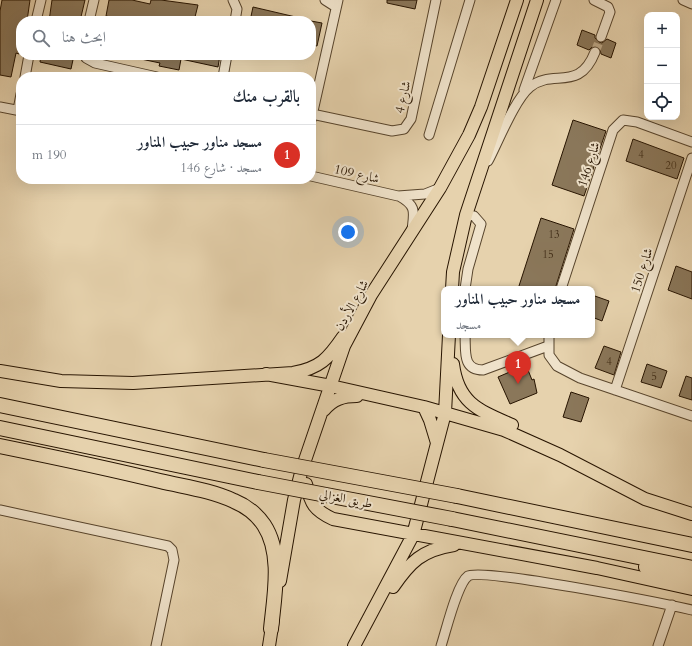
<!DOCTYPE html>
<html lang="ar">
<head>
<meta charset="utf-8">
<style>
	:root { --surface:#fff; --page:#f2f2f3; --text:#1f2937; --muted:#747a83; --line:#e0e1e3; --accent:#d93025 }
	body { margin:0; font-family:Cardo,Amiri,serif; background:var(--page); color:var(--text); direction:rtl }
	.controls { position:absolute; right:12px; top:12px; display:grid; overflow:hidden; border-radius:8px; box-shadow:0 4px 16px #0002 }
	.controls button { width:36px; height:36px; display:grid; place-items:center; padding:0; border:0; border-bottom:1px solid var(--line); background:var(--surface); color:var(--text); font:20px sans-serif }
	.you { position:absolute; left:348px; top:232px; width:14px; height:14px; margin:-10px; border:3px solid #fff; border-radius:50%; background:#1a73e8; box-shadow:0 0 0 6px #1a73e833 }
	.badge { display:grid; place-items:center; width:26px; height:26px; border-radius:50%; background:var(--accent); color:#fff; font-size:13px; font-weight:700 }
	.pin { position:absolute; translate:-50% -33px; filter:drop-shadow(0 1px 2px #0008) }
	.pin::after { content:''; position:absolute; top:21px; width:14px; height:12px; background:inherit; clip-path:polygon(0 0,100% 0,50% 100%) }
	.popup { position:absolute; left:441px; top:286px; width:154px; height:52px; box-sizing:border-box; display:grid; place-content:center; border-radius:8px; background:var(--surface); filter:drop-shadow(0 1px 3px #0005); font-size:13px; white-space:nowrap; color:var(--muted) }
	.popup b { font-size:15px; color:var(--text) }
	.popup::after { content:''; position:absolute; left:50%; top:100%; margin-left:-8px; border:8px solid transparent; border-top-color:var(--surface) }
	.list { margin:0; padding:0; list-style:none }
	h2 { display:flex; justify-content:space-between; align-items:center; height:52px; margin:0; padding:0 16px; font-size:17px }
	h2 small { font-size:13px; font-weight:400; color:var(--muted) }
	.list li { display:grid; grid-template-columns:26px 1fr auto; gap:12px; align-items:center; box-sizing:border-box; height:60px; padding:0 16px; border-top:1px solid var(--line) }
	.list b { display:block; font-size:15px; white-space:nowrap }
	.list p { margin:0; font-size:13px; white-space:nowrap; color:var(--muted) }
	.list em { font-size:13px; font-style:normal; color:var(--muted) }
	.icon { flex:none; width:22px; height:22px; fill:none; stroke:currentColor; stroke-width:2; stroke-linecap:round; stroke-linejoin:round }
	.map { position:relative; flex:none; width:692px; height:646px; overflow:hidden; direction:ltr }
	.search { position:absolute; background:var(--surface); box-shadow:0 4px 16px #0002; left:16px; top:16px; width:300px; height:44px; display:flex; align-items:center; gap:10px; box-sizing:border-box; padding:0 14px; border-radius:16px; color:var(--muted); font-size:15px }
	.panel { position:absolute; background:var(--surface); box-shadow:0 4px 16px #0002; left:16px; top:72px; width:300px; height:112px; border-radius:16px; direction:rtl }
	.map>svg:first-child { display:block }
</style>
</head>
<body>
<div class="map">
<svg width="692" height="646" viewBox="0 0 692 646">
	<rect width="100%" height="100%" fill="#e6d2ad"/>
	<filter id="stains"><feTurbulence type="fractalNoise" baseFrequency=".005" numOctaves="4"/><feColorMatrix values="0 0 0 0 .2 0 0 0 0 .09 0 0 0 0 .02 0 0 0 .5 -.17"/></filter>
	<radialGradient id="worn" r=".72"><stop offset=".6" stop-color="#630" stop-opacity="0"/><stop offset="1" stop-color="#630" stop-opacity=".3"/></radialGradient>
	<!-- building -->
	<path fill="#8a775a" stroke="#271401" d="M 2,0 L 30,0 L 27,21 L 21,21 L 21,46 L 19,54 L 16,53 L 11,77 L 0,75 L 0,11 Z
		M 52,0 L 85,0 L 80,21 L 49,21 Z
		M 109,0 L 132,0 L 150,4 L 151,0 L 161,0 L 198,5 L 194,21 L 129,21 L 106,16 Z
		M 387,0 L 417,0 L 415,9 L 387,3 Z
		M 253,7 L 300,18 L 300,21 L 250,21 Z
		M 311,21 L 322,23 L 317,46 L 311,45 Z
		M 582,30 L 595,35 L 595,38 L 599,42 L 602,43 L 607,39 L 616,43 L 611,58 L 601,54 L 600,49 L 597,47 L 592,47 L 589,50 L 577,45 Z
		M 41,55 L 74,55 L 71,69 L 40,62 Z
		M 136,55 L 220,55 L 218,67 L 181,59 L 179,70 L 159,66 L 160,63 L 136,58 Z
		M 573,120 L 606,131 L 584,196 L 552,185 Z
		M 633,139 L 684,158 L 677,179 L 626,161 Z
		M 541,218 L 574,229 L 555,289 L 518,289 Z
		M 676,266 L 692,272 L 692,299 L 668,290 Z
		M 592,295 L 609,301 L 602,321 L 592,317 Z
		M 604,346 L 621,352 L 614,375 L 595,368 Z
		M 647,364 L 667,371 L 661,388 L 641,382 Z
		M 526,365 L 532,380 L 534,379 L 537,393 L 510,404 L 498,377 Z
		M 686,376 L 692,378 L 692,400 L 679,396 Z
		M 571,392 L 589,398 L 581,422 L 563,417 Z"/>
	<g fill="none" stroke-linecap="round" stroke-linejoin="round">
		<!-- minor-tunnel -->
		<path stroke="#c0ac8b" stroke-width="9" stroke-dasharray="9 4.5" stroke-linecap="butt" d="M 595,52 L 601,37"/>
		<!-- minor casing -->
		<g stroke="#57442c" stroke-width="11">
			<path id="minor" d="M 233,0 L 237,9 L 235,21
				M 325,0 L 336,7
				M 594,0 L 608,7 L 610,12 L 601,37
				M 683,0 L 692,4
				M 36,21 L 41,0
				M 89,21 L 94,0
				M 86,55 L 86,58 L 95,63 L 157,77
				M 25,77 L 29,55
				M 223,77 L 227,55
				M 524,90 L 556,0
				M 0,107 L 21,111
				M 18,110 L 21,94
				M 312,114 L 392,131 L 404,129 L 411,119 L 436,0
				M 311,120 L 338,0
				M 429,135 L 470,0
				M 488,161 C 498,142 515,99 530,87 C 553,68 579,93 595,52
				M 311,176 L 398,196 L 425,194 L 440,188
				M 399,196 C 417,206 414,212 412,230
				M 465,289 L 468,269 L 481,224 L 474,216 L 466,215
				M 561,289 L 613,130 L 623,120 L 637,122 L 692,142
				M 465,335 C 466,351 462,370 483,370 L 548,346
				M 549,335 L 549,355 L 557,366 L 580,378 L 692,416
				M 615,390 L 692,158
				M 0,510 L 168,546 L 172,550 L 174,560 L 156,646
				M 441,646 C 446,631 457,584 468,576 C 480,567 666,604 692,610
				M 658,646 L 672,605"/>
		</g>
		<!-- major casing -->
		<g stroke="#271401" stroke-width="14">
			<path id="major" d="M 452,289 L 453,272 L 466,215 L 537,0
				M 453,364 C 458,403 478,410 512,425
				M 0,371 L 61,381 L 133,383 L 293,373 C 320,368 328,359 343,337
				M 266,374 L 331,386 L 424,407 L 504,430 L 560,455 L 645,499 L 692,514
				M 424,407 L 430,420 L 437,443
				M 324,410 C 333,399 343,396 357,396
				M 306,484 C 311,504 314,510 333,519 L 597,568 L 692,589
				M 280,581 L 294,500 L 302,469 L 344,346 L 371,295 L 440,188 L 469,135 L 481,107 L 517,0
				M 393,587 C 410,562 422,550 454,545
				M 269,646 L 273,620
				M 354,646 L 413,535 L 445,413 L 449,335"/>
		</g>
		<!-- highway casing -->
		<g stroke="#271401" stroke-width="16">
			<path id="highway" d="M 0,405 L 264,460
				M 0,428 L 258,482
				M 0,446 C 54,457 107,468 160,481 C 185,487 210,490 234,501 C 246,506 256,513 264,525 C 283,554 274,597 271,629
				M 457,496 L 692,545
				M 452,519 L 692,568
				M 646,567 L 692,580"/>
		</g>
		<!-- minor -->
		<use href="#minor" stroke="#efe2ca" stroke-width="9"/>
		<!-- major -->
		<use href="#major" stroke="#e6d2ad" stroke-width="12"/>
		<!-- highway -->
		<use href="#highway" stroke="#e6d2ad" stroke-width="14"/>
		<!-- highway-bridge casing -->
		<g stroke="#271401" stroke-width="16" stroke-linecap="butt">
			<path id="highway-bridge" d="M 264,460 L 457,496
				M 258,482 L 452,519"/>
		</g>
		<!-- highway-bridge -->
		<use href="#highway-bridge" stroke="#e6d2ad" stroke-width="14"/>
	</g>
	<g text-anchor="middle" stroke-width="4" stroke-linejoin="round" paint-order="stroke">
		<!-- number labels -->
		<g font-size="11" fill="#402d17">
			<text x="641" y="158">4</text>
			<text x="671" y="169">20</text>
			<text x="554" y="238">13</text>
			<text x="548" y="258">15</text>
			<text x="609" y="365">4</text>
			<text x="654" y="380">5</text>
		</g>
		<!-- street labels -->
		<g font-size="13" fill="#271401" stroke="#efe2ca">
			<text transform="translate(402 97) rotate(-77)" y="5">شارع 4</text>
			<text transform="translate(588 164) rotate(-72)" y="5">شارع 146</text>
			<text transform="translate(357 173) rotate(13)" y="5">شارع 109</text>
			<text transform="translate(641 270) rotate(-72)" y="5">شارع 150</text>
			<text transform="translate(351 305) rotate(-61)" y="5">شارع الأردن</text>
			<text transform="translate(346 498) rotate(11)" y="5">طريق الغزالي</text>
		</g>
	</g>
	<rect width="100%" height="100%" filter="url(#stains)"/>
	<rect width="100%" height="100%" fill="url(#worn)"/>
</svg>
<div class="controls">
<button>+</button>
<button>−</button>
<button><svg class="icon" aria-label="locate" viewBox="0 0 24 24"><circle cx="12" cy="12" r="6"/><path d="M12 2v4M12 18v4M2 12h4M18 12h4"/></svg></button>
</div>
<div class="you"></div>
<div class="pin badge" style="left:518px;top:384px">1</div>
<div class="popup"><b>مسجد مناور حبيب المناور</b>مسجد</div>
<div class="search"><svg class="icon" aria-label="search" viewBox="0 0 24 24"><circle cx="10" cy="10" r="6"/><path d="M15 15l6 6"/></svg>ابحث هنا</div>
<section class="panel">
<h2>بالقرب منك<small></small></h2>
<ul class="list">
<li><span class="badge">1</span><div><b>مسجد مناور حبيب المناور</b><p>مسجد · شارع 146</p></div><em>190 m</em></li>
</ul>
</section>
</div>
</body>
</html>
